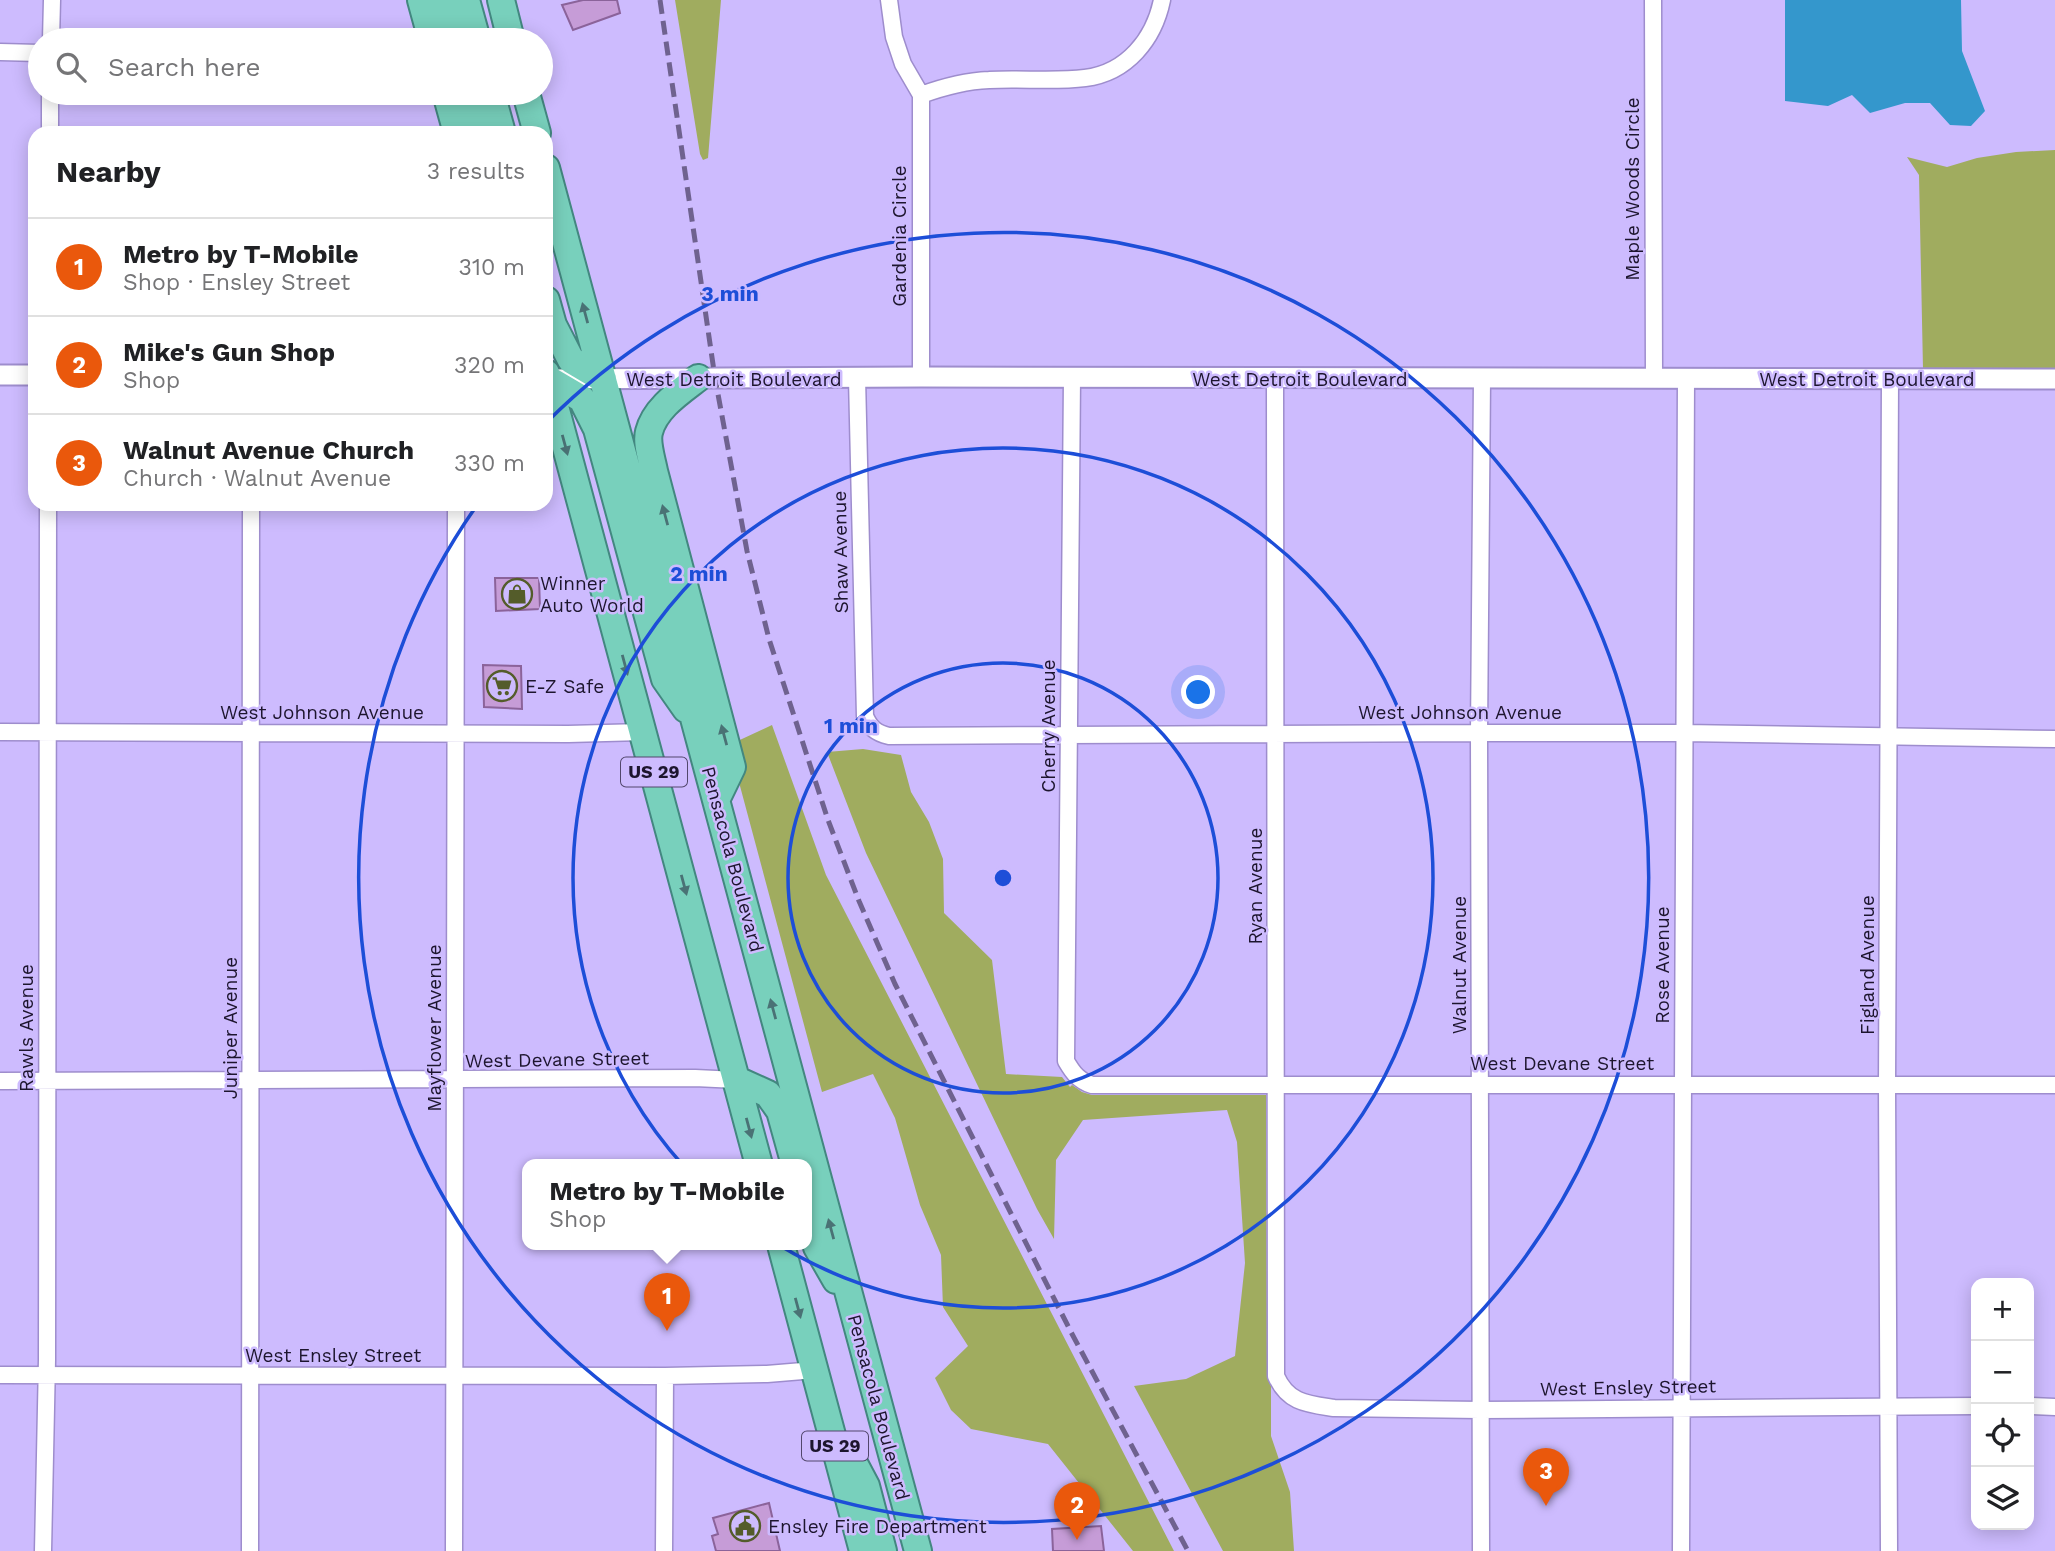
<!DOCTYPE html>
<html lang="en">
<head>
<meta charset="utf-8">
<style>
	:root { --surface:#fff; --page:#f2f2f2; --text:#202124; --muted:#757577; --line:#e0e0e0; --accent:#ea580c }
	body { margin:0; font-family:"Work Sans",sans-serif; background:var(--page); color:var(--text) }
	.controls { position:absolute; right:21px; bottom:21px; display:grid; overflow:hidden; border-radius:14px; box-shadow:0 4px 18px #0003 }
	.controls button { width:63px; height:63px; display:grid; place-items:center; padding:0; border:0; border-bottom:2px solid var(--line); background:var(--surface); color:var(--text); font:35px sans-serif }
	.you { position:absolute; left:1199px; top:693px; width:24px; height:24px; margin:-18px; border:5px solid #fff; border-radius:50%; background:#1a73e8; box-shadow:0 0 0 10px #1a73e833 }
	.badge { display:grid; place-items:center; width:46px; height:46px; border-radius:50%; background:var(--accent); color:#fff; font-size:23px; font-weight:700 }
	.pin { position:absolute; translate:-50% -58px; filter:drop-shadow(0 2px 4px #0008) }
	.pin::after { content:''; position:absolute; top:37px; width:24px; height:21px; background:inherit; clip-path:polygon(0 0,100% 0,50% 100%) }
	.popup { position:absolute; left:522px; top:1159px; width:290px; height:91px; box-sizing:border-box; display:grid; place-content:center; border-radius:14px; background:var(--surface); filter:drop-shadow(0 2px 5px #0005); font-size:23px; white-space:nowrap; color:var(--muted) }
	.popup b { font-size:26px; color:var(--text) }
	.popup::after { content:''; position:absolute; left:50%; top:100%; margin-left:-14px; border:14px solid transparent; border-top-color:var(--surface) }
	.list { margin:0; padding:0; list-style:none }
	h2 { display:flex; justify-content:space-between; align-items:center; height:91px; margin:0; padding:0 28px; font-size:30px }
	h2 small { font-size:23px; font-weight:400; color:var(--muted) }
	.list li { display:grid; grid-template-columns:46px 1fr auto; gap:21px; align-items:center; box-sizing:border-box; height:98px; padding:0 28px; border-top:2px solid var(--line) }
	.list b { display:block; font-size:26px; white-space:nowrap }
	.list p { margin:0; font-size:23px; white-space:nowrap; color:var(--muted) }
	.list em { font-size:23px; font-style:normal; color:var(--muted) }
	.icon { flex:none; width:38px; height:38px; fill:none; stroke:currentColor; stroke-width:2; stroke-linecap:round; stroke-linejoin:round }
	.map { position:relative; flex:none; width:2055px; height:1551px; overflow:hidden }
	.search { position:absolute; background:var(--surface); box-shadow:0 4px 18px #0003; left:28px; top:28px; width:525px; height:77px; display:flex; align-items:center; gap:18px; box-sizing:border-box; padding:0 24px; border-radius:38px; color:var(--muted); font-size:26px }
	.panel { position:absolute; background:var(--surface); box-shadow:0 4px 18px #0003; left:28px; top:126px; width:525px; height:385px; border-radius:21px }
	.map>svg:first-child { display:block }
</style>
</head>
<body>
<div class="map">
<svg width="2055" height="1551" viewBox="0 0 2055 1551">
	<rect width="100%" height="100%" fill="#cdbbfe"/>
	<!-- green -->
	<path fill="#a0ac5f" d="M 675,0 L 721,0 L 708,158 L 703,160 L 700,154 Z
		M 2055,150 L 2055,368 L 1923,369 L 1919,175 L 1907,157 L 1947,167 L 1977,158 L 2016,152 Z
		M 772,725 L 826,875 L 1174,1551 L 1133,1551 L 1048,1444 L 971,1429 L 951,1410 L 935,1378 L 968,1346 L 943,1307 L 941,1255 L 920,1205 L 895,1118 L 873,1074 L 822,1092 L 729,745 Z
		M 863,749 L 901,755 L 911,792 L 929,822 L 943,859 L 944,913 L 992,960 L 1006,1074 L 1062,1077 L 1070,1087 L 1072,1085 L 1082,1092 L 1092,1095 L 1266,1095 L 1267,1376 L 1271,1386 L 1271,1436 L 1290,1492 L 1294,1551 L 1223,1551 L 1134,1386 L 1186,1379 L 1235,1356 L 1245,1263 L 1237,1142 L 1227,1110 L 1083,1120 L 1056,1160 L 1054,1239 L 1037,1209 L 866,853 L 827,752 Z"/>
	<!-- water -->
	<path fill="#3497cc" d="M 1785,0 L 1961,0 L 1962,51 L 1985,111 L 1971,126 L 1950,125 L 1930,103 L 1905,103 L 1870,113 L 1852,95 L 1828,106 L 1785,101 Z"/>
	<!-- building -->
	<path fill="#c69cd7" stroke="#8b639a" stroke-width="2" d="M 583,0 L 617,0 L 620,13 L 573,30 L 562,5 Z
		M 495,578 L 539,578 L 540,609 L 496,611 Z
		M 483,665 L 521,666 L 522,709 L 484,707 Z
		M 769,1503 L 780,1551 L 716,1551 L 712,1536 L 718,1534 L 713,1518 Z
		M 1101,1526 L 1104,1551 L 1053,1551 L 1052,1529 Z"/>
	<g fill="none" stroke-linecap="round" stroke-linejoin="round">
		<!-- minor casing -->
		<g stroke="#9e8dcd" stroke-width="19">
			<path id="minor" d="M 889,0 L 894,37 L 903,64 L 921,95 C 943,87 965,81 989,80 C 1020,78 1054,82 1085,78 C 1127,73 1154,39 1162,0
				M 1653,0 L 1654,379
				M 51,40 L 52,0
				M 0,52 L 40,53
				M 921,95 L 921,377
				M 50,133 L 50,93
				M 857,378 L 865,716 C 870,728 876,733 889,736 L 1479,733 L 1684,733 L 2055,739
				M 1072,378 L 1066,1061 C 1073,1073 1079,1081 1092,1085 L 2055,1085
				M 1275,379 L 1276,1376 C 1288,1403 1307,1404 1334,1408 L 1480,1410 L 1976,1406
				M 0,732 L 568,734 L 643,732
				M 0,1081 L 695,1078 L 737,1080
				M 0,1375 L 665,1376 L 767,1374 L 815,1370
				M 2029,1406 L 2055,1407
				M 43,1551 L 47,1360 L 48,504
				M 250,1551 L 251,504
				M 454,1551 L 456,504
				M 664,1551 L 665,1376
				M 1481,1551 L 1479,733 L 1482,379
				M 1681,1551 L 1686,379
				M 1889,1551 L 1887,1086 L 1890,379"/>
		</g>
		<!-- tertiary casing -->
		<g stroke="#9e8dcd" stroke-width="23">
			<path id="tertiary" d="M 0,375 L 35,375
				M 551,379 L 921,377 L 2055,379"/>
		</g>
		<!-- trunk casing -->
		<g stroke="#438780" stroke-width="30">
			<path id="trunk" d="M 421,0 L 432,40
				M 446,0 L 457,40
				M 466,0 L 477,40
				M 501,0 L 511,40
				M 446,93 L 457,133
				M 471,93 L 482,133
				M 491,93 L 502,133
				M 526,93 L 537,133
				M 546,168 L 918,1551
				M 546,300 L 553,325 L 571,360 L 603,379
				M 546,373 L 759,1165
				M 698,378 C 680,392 655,408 649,432 C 646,443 652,460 654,471 L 732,767 L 717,798
				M 548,379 L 582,399 L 597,429 L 665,679 L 686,709
				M 737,1080 L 768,1094 L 780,1111 L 795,1165
				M 807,1210 L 817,1247 L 836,1280
				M 781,1245 L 863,1551
				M 848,1452 L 866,1486 L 883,1551"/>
		</g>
		<!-- minor -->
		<use href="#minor" stroke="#fff" stroke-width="16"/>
		<!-- tertiary -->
		<use href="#tertiary" stroke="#fff" stroke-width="19"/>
		<!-- trunk -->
		<use href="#trunk" stroke="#78d0bc" stroke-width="26"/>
		<!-- rail -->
		<path stroke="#6f628f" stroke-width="5" stroke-dasharray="14 7" stroke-linecap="butt" d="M 660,0 L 715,378 L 747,551 L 769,639 L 828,820 L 859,901 L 895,984 L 1071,1332 L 1188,1551"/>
	</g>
	<!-- one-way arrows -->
	<defs><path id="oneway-solid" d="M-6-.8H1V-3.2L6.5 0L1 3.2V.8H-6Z" transform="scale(1.75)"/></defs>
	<g fill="#4a7275">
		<use href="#oneway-solid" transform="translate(585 313) rotate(-105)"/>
		<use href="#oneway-solid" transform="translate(565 445) rotate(75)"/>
		<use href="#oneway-solid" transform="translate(665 515) rotate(-105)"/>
		<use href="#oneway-solid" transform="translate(625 665) rotate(75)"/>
		<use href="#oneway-solid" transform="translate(724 735) rotate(-105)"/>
		<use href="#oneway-solid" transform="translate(684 885) rotate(75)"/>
		<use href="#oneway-solid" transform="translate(773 1009) rotate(-105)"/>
		<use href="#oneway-solid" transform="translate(749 1128) rotate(75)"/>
		<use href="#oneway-solid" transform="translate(831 1229) rotate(-105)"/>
		<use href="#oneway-solid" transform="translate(798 1308) rotate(75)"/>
	</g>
	<!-- distance rings -->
	<g fill="none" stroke="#1d4ed8" stroke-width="3.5">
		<circle cx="1003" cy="878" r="215"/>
		<circle cx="1003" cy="878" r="430"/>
		<path d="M547 422A645 645 0 1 1 475 508"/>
	</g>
	<!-- icons -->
	<defs>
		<g id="shop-ring" transform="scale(1.575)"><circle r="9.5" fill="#cdbbfe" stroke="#545c2a" stroke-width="1.5"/><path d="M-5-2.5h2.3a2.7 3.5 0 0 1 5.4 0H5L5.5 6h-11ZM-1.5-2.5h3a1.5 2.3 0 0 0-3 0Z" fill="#545c2a"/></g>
		<g id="supermarket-ring" transform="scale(1.575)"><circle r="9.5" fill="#cdbbfe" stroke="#545c2a" stroke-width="1.5"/><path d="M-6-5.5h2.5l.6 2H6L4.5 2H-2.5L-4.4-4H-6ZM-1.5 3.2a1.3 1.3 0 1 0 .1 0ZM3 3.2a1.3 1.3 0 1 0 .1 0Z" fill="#545c2a"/></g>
		<g id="civic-ring" transform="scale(1.575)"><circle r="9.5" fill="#cdbbfe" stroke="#545c2a" stroke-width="1.5"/><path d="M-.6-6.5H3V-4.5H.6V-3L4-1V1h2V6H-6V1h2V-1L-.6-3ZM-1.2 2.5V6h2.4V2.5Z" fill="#545c2a"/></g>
	</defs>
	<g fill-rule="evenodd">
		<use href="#shop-ring" x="517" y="594"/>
		<use href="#supermarket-ring" x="502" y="686"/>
		<use href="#civic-ring" x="745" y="1526"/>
	</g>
	<g text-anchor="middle" stroke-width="5" stroke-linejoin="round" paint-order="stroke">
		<!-- shield labels -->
		<g fill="#cdbbfe" stroke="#52476c" stroke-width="2">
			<rect x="621" y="757.5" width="66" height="29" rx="5"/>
			<rect x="802" y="1431.5" width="66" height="29" rx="5"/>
		</g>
		<g font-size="18" font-weight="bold" fill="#1d152e">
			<text x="654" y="778">US 29</text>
			<text x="835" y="1452">US 29</text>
		</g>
		<!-- street labels -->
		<g font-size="19" fill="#1d152e" stroke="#cdbbfe">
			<text transform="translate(1632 189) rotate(-90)" y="7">Maple Woods Circle</text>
			<text transform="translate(899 236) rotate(-90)" y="7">Gardenia Circle</text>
			<text x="734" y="386">West Detroit Boulevard</text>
			<text x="1300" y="386">West Detroit Boulevard</text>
			<text x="1867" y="386">West Detroit Boulevard</text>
			<text transform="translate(840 552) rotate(-91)" y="7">Shaw Avenue</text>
			<text x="322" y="719">West Johnson Avenue</text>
			<text x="1460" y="719">West Johnson Avenue</text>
			<text transform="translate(1048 726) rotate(-90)" y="7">Cherry Avenue</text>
			<text transform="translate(733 859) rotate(75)" y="7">Pensacola Boulevard</text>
			<text transform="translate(1255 886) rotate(-90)" y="7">Ryan Avenue</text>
			<text transform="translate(1459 965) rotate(-90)" y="7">Walnut Avenue</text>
			<text transform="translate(1662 965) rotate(-90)" y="7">Rose Avenue</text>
			<text transform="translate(1867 965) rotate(-90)" y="7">Figland Avenue</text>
			<text transform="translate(26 1028) rotate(-90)" y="7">Rawls Avenue</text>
			<text transform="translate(230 1028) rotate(-90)" y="7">Juniper Avenue</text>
			<text transform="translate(434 1028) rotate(-90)" y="7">Mayflower Avenue</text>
			<text transform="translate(557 1059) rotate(-1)" y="7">West Devane Street</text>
			<text x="1562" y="1070">West Devane Street</text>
			<text x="333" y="1362">West Ensley Street</text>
			<text transform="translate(1628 1387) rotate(-1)" y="7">West Ensley Street</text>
			<text transform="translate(879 1407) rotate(75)" y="7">Pensacola Boulevard</text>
		</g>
		<!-- poi labels -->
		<g font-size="19" fill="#1d152e" stroke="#cdbbfe" text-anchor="start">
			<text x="540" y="590">Winner<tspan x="540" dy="22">Auto World</tspan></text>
			<text x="525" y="693">E-Z Safe</text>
			<text x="768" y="1533">Ensley Fire Department</text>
		</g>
	</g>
	<circle cx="1003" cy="878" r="10" fill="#1d4ed8" stroke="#cdbbfe" stroke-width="3.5"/>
	<g font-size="21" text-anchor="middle" font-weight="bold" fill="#1d4ed8" stroke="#cdbbfe" stroke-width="5" stroke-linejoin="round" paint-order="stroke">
		<text x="730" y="301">3 min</text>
		<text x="699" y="581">2 min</text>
		<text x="851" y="733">1 min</text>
	</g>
</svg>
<div class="controls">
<button>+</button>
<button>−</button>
<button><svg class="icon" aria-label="locate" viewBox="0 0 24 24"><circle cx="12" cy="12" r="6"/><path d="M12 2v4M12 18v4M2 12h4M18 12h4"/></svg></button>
<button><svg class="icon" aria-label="layers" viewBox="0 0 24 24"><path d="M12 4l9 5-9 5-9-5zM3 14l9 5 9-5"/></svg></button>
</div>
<div class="you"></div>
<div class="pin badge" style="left:667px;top:1331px">1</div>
<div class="popup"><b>Metro by T-Mobile</b>Shop</div>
<div class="pin badge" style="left:1077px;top:1540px">2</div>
<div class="pin badge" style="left:1546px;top:1506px">3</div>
<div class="search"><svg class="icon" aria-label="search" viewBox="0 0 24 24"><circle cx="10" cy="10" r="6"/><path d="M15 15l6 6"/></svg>Search here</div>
<section class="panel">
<h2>Nearby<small>3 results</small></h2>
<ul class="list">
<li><span class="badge">1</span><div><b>Metro by T-Mobile</b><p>Shop · Ensley Street</p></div><em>310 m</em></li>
<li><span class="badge">2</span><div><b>Mike's Gun Shop</b><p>Shop</p></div><em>320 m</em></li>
<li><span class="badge">3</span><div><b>Walnut Avenue Church</b><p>Church · Walnut Avenue</p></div><em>330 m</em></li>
</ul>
</section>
</div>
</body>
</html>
